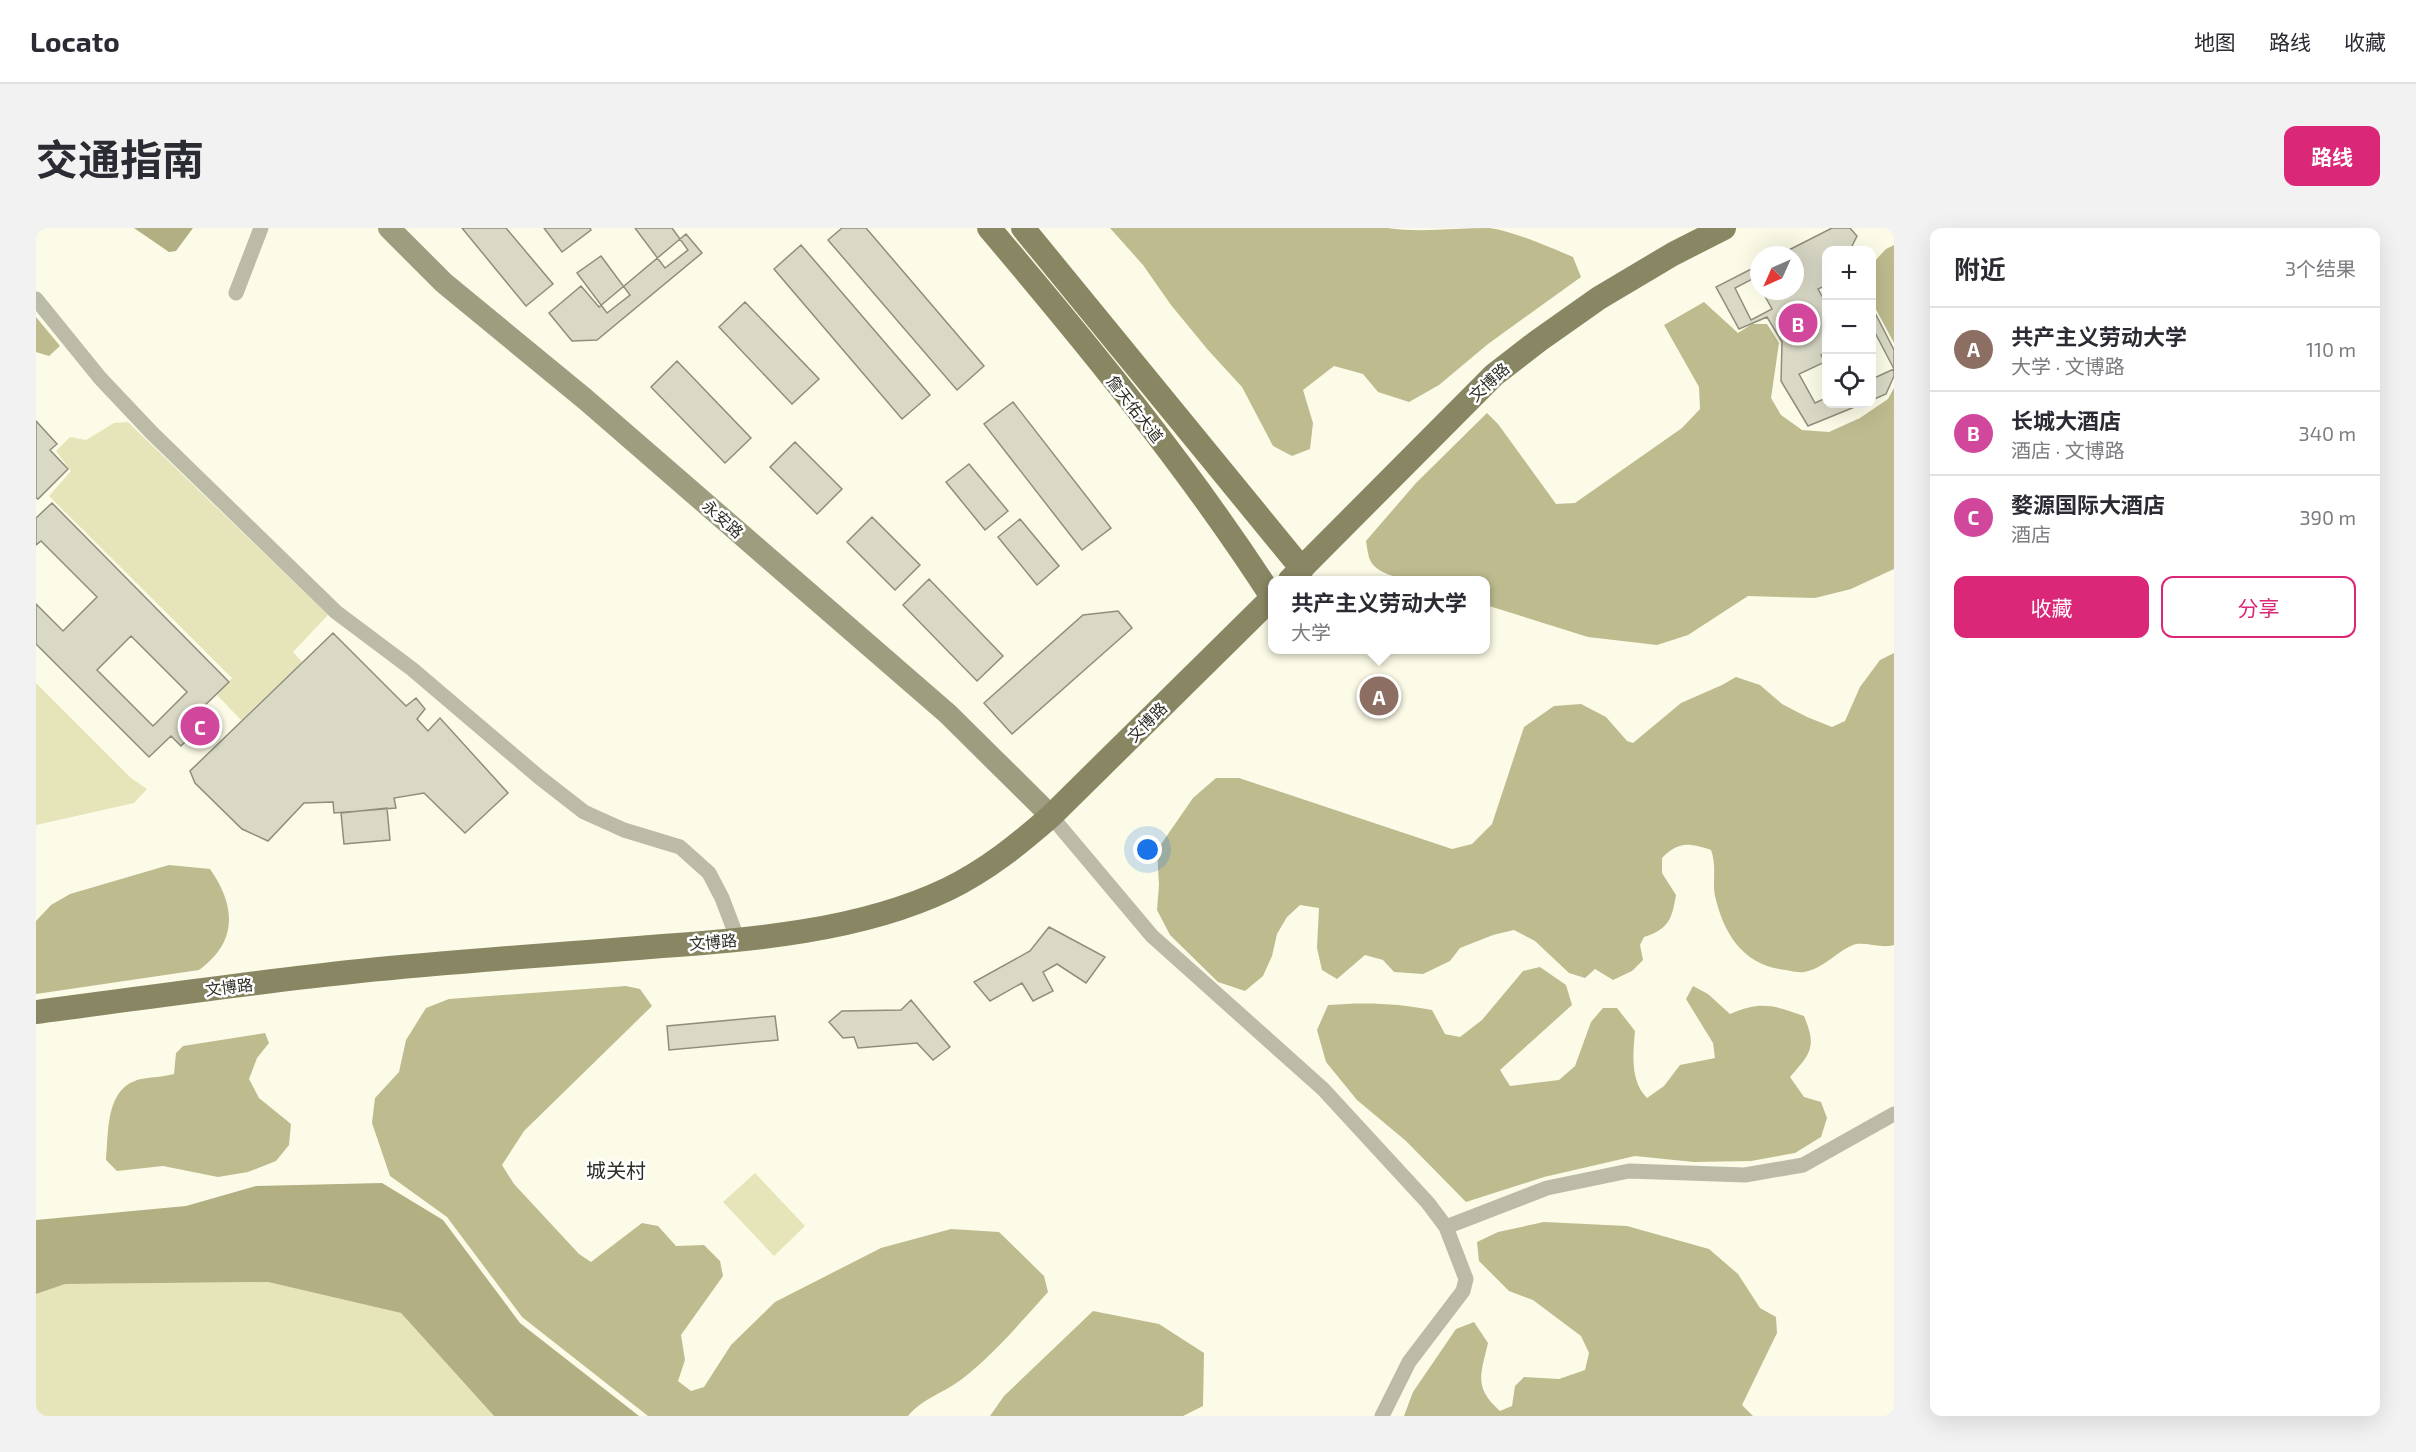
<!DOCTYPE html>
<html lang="zh">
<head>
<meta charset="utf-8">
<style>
	:root { --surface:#fff; --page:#f2f2f3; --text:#2b2b33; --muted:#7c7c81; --line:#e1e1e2; --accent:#db2777 }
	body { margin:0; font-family:"Exo 2","Noto Sans SC",sans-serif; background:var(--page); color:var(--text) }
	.controls { position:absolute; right:18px; top:18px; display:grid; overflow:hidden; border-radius:12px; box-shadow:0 6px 24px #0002 }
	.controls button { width:54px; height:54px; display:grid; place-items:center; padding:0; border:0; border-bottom:2px solid var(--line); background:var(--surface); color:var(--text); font:30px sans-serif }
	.compass { position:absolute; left:1714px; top:18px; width:54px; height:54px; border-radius:50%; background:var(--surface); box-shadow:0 6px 24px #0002; rotate:225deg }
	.you { position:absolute; left:1112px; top:622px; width:21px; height:21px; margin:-15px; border:4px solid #fff; border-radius:50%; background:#1a73e8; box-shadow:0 0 0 9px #1a73e833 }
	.badge { display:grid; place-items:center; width:39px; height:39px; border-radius:50%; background:var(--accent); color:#fff; font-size:20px; font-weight:700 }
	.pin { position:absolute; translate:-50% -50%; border:3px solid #fff; box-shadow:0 2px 6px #0006 }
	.popup { position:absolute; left:1232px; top:348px; width:222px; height:78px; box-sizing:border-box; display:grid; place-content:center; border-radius:12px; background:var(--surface); filter:drop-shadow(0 2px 4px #0005); font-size:20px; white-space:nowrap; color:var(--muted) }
	.popup b { font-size:22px; color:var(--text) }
	.popup::after { content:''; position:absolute; left:50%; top:100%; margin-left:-12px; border:12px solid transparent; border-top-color:var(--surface) }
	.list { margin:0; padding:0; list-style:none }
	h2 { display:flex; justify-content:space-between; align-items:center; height:78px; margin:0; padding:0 24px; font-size:26px }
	h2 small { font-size:20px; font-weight:400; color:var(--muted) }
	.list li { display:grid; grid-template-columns:39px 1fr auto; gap:18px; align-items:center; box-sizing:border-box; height:84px; padding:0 24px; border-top:2px solid var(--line) }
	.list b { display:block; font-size:22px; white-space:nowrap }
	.list p { margin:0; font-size:20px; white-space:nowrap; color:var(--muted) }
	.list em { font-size:20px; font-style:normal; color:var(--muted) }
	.actions { display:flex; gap:12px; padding:18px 24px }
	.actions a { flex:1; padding:14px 0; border:2px solid var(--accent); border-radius:12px; text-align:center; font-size:21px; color:var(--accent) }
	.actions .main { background:var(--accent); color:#fff }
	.icon { flex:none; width:33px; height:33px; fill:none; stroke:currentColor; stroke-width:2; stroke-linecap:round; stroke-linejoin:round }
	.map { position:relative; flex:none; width:1858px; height:1188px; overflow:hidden; border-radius:12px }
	header { display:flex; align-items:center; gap:36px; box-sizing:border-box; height:84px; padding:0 30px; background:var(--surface); border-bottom:2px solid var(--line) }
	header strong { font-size:28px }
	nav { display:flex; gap:33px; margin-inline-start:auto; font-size:21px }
	.intro { display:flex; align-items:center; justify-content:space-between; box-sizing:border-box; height:144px; padding:0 36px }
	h1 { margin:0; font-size:42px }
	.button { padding:15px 27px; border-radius:12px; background:var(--accent); color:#fff; font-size:21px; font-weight:700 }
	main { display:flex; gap:36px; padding:0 36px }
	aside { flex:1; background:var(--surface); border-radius:12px; box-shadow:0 6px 24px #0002 }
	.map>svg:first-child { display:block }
</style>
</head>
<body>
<header>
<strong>Locato</strong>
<nav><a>地图</a><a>路线</a><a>收藏</a></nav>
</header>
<div class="intro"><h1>交通指南</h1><a class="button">路线</a></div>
<main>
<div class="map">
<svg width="1858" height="1188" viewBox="0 0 1858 1188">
	<rect width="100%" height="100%" fill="#fcfbe7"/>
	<!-- green -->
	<path fill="#e6e4b9" d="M 92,194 L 292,387 L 257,424 L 266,434 L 205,492 L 181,467 L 196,450 L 13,268 L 35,243 L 20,223 L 34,209 L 50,212 L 78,195 Z
		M 0,455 L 95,550 L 111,561 L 98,575 L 0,597 Z
		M 719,945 L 769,998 L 738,1028 L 687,974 Z
		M 232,1054 L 365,1085 L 458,1188 L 0,1188 L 0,1066 L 28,1056 Z"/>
	<!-- forest -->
	<path fill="#bebb8f" d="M 1074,0 L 1351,0 C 1384,5 1419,0 1453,0 C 1474,2 1516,20 1537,29 L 1545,49 L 1452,116 L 1403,157 L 1373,174 L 1342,164 L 1327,146 L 1298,138 L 1267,162 L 1277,195 L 1274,221 L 1256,228 L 1237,218 L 1206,159 L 1172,122 L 1135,77 L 1107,37 Z
		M 1858,17 L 1858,115 L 1836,74 L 1836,36 L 1850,21 Z
		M 1668,74 L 1702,105 L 1716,96 L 1731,96 L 1743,115 L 1735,170 L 1745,187 L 1766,202 L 1793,204 L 1824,190 L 1852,171 L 1858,160 L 1858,341 L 1815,361 L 1779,370 L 1712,368 L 1652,407 L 1621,417 L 1552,409 L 1450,377 L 1450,352 C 1423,352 1347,360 1334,332 C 1332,327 1331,319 1330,313 L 1380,255 L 1451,185 L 1462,196 L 1520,276 L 1539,275 L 1646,200 L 1664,181 L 1663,159 L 1628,97 Z
		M 0,89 L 24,118 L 13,128 L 0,124 Z
		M 1858,425 L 1858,717 C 1845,721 1828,713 1817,717 C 1800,724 1787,741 1768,744 C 1763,745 1755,743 1750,742 C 1708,738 1688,707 1679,668 C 1676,653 1681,638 1675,622 C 1653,615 1643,613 1626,630 L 1626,645 L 1640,667 C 1636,691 1633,701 1608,709 L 1604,717 L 1607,732 L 1596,743 L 1577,752 L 1559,741 L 1549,750 L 1533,745 L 1499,713 L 1478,702 L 1457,707 L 1424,720 L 1414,733 L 1387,746 L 1358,744 L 1347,732 L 1329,727 L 1301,751 L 1286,742 L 1281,720 L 1283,680 L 1264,677 L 1251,689 L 1241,706 L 1236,728 L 1227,748 L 1209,763 L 1182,754 L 1134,707 L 1121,682 L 1123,657 L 1121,622 L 1157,570 L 1180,550 L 1203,550 L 1416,621 L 1436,616 L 1456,596 L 1488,499 L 1518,478 L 1545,476 L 1570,489 L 1591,513 L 1597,515 L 1645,475 L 1686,457 L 1700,449 L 1724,457 L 1746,476 L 1771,489 L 1796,499 L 1809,493 L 1824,459 L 1844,432 Z
		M 133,637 L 174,641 C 200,678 202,714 163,742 L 0,766 L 0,693 L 15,677 L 34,666 Z
		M 1504,739 L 1530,757 L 1536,777 L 1464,842 L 1474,858 L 1523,852 L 1539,838 L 1555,794 L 1567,780 L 1581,780 L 1599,803 C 1597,826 1594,853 1611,870 L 1628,858 L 1644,837 L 1679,830 L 1677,815 L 1650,771 L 1657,758 L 1672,766 L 1694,786 C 1725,773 1737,777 1768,788 C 1781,819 1775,825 1754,849 L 1768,869 L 1785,874 L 1791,890 L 1785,909 L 1759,925 L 1715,933 L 1658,934 L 1599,928 L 1508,949 L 1430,974 L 1370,913 L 1321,872 L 1290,834 L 1281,802 L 1292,777 C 1328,774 1361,775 1396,782 L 1409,806 L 1424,809 L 1446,792 L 1487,743 Z
		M 590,758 L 604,761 L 616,778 L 488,903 L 466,937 L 478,956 L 543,1026 L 555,1034 L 606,995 L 622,998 L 640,1018 L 668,1017 L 684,1033 L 687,1048 L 645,1107 L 649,1132 L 642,1153 L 655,1163 L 668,1159 L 695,1117 L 739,1074 L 845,1020 L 915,1001 L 963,1004 L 1008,1048 L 1012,1064 C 985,1094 958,1126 926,1151 C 908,1165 887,1170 872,1188 L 612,1188 L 486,1089 L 411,989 L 354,948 L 336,895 L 339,870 L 363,844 L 370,812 L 390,780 L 413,771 Z
		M 229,805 L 233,815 L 221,830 L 213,851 L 223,870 L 255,896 L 253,917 L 240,933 L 212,944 L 182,949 L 127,938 L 81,943 L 70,932 C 73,903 69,859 105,851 C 116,849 127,849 138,846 L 140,825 L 147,818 Z
		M 1508,994 L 1591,998 L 1673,1021 L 1702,1046 L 1724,1080 L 1740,1089 L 1741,1105 L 1706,1177 L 1717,1188 L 1368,1188 L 1377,1164 L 1420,1101 L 1438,1094 L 1452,1115 C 1445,1146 1437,1159 1464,1183 L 1476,1178 L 1479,1158 L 1488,1149 L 1523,1151 L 1549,1142 L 1553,1125 L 1545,1108 L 1497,1072 L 1473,1063 L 1443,1033 L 1441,1014 L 1462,1004 Z
		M 1057,1083 L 1123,1096 L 1168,1125 L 1167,1178 L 1147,1188 L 954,1188 L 968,1168 Z"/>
	<!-- water -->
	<path fill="#b2af83" d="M 98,0 L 157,0 L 140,23 L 133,24 Z
		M 346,955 L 407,992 L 484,1095 L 603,1188 L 458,1188 L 365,1085 L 232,1054 L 29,1056 L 0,1066 L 0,992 L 150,978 L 220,958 Z"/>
	<!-- building -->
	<path fill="#dad9c6" stroke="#8f8e7c" stroke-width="1.5" fill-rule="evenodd" d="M 426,0 L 470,0 L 517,56 L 490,78 Z
		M 508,0 L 554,0 L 555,2 L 526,24 Z
		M 599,0 L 636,0 L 652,22 L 629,40 Z
		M 806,0 L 830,0 L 948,138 L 921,162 L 792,12 Z
		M 1796,0 L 1814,0 L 1821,8 L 1814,22 L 1790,22 L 1790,176 L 1826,176 L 1772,198 L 1745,153 L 1746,114 L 1731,89 L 1703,101 L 1680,59 L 1723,37 L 1723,63 L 1759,63 L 1759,27 L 1743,27 Z
		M 650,6 L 666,25 L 561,112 L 536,113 L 513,85 L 545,58 L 563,79 Z
		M 765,17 L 894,167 L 866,191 L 738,41 Z
		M 565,28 L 594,67 L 571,85 L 541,45 Z
		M 1720,49 L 1723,63 L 1726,63 L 1736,81 L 1715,92 L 1699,60 Z
		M 1790,57 L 1790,75 L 1782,61 Z
		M 709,74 L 783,151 L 756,176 L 683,99 Z
		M 1836,79 L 1858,122 L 1858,148 L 1850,166 L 1836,172 Z
		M 1836,99 L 1858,141 L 1836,151 Z
		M 1790,124 L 1790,170 L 1779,175 L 1763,146 L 1789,134 L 1785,127 Z
		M 641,133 L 715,210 L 689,235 L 615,159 Z
		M 977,174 L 1075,300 L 1046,322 L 948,196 Z
		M 0,193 L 21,216 L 14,222 L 32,241 L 2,271 L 0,270 Z
		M 759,214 L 806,261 L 781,286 L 734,239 Z
		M 933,236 L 972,283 L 949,302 L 910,254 Z
		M 16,275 L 193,454 L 165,481 L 174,489 L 145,518 L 135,508 L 113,529 L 0,416 L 0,376 L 27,403 L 61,369 L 5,313 L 0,317 L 0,290 ZM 95,408 L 151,464 L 117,498 L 61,442 Z
		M 836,289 L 884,337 L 859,362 L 811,314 Z
		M 984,291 L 1023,338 L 1001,357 L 962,309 Z
		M 893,351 L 967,428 L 941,453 L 867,377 Z
		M 1082,383 L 1096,400 L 976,506 L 948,475 L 1047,387 Z
		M 297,405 L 370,478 L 380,470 L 389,481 L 381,491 L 392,503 L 404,490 L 472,565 L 429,605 L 388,565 L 358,570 L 360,580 L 298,585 L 297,574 L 268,575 L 232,613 L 206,601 L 159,555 L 154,543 Z
		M 351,580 L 354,612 L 308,616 L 305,585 Z
		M 1013,699 L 1069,729 L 1050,755 L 1021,736 L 1007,744 L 1017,763 L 997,773 L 986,755 L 954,773 L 938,754 L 994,723 Z
		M 875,772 L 914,819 L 897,832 L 881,815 L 822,820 L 818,809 L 807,810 L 793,794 L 806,783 L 865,782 Z
		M 739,788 L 742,812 L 633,822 L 631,798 Z"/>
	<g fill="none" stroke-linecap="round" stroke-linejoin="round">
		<!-- street -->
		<path stroke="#bcbba8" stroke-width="15" d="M 200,65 L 225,0
			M 0,71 L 64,150 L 116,205 L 300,384 L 376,441 L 503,549 L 548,584 L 588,602 L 644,619 L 673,645 L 686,670 L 702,712
			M 1015,588 L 1116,708 L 1287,861 L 1392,975 L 1410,999 L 1430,1051 L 1427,1063 L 1373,1134 L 1346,1188
			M 1410,999 L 1511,960 L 1593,943 L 1709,947 L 1767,937 L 1858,886"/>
		<!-- secondary -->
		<path stroke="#9e9d80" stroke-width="22" d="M 353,0 L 408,55 L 549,171 L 912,486 L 1015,588"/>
		<!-- primary -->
		<path stroke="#898763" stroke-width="24" d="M 953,0 C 1053,118 1152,239 1236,369
			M 987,0 L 1266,341
			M 1254,352 L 1458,147 L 1502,113 L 1563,70 L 1637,26 L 1688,0
			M 0,784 C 108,770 216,754 324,743 C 421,733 517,727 614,719 C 711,712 823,704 912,661 C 951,642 983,616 1015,588 L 1236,370"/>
	</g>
	<g text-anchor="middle" stroke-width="5" stroke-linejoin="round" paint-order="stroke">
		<!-- street labels -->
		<g font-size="16" fill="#2e2e26" stroke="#fff">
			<text transform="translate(1453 154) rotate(-43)" y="6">文博路</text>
			<text transform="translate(1099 181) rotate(52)" y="6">詹天佑大道</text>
			<text transform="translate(687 291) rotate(41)" y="6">永安路</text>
			<text transform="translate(1111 494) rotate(-45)" y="6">文博路</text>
			<text transform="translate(677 714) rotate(-5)" y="6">文博路</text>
			<text transform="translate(193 759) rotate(-7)" y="6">文博路</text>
		</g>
		<!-- quarter labels -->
		<g font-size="20" fill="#2e2e26" stroke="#fff">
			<text x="580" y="950">城关村</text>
		</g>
	</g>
</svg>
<div class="controls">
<button>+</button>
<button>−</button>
<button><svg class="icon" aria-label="locate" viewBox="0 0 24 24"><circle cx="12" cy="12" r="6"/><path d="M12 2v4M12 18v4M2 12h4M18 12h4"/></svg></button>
</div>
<svg class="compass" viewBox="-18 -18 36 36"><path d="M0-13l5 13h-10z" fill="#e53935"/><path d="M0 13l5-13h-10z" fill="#7c7c81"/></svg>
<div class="you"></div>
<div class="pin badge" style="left:1343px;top:468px;background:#8d6e63">A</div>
<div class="popup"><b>共产主义劳动大学</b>大学</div>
<div class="pin badge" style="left:1762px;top:95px;background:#d1479c">B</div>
<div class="pin badge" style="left:164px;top:498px;background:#d1479c">C</div>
</div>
<aside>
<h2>附近<small>3个结果</small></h2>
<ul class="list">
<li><span class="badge" style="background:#8d6e63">A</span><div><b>共产主义劳动大学</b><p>大学 · 文博路</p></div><em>110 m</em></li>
<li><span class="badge" style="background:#d1479c">B</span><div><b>长城大酒店</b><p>酒店 · 文博路</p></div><em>340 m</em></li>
<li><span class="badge" style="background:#d1479c">C</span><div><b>婺源国际大酒店</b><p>酒店</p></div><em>390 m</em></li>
</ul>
<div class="actions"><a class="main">收藏</a><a>分享</a></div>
</aside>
</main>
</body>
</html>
